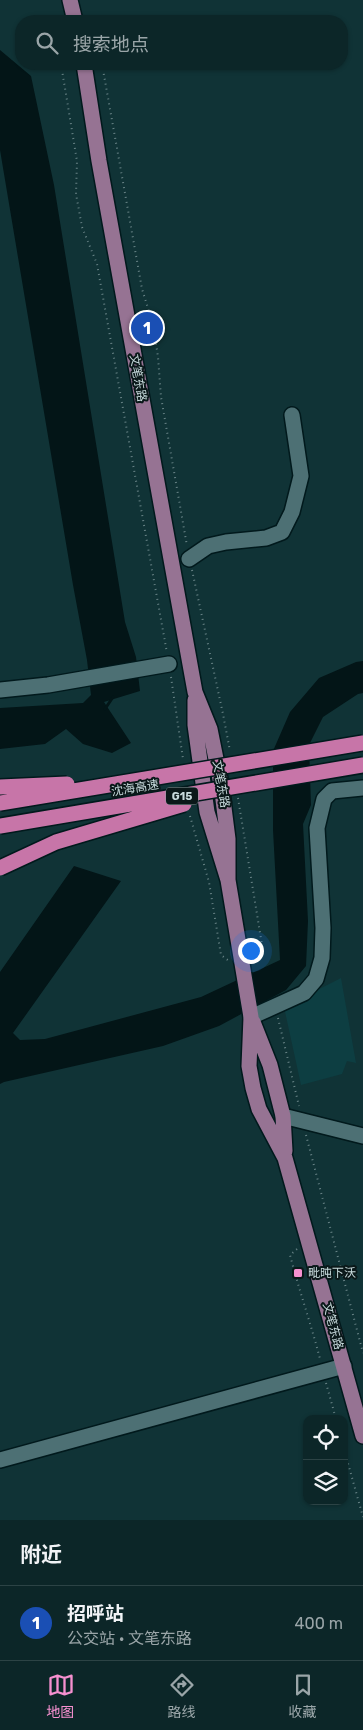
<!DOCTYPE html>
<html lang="zh">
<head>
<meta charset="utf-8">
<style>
	:root { --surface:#0c2628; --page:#152e30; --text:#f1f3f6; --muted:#9aa5a8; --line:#2c4345; --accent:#f690d0 }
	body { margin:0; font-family:Rubik,"Noto Sans SC",sans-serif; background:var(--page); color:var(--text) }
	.controls { position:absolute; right:15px; bottom:15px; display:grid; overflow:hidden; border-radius:10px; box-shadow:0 1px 4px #0004 }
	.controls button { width:45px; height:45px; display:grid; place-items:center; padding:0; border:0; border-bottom:1px solid var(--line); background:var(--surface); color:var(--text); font:25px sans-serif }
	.you { position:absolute; left:250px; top:950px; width:18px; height:18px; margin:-12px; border:4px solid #fff; border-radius:50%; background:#1a73e8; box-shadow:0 0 0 8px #1a73e833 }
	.badge { display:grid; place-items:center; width:32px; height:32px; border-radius:50%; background:var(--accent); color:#fff; font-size:16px; font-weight:700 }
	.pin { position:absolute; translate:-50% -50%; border:2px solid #fff; box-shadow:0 1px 5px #0006 }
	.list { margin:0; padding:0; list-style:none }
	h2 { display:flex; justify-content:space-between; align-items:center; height:65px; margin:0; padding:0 20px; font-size:21px }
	h2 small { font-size:16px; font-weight:400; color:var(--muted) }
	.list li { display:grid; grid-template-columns:32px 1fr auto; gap:15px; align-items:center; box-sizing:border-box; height:75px; padding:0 20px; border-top:1px solid var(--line) }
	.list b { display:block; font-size:19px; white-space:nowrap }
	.list p { margin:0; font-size:16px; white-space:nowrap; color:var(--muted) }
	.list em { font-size:16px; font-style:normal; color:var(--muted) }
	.icon { flex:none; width:28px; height:28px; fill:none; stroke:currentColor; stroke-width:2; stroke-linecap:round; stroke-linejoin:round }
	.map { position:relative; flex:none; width:363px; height:1520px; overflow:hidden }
	.search { position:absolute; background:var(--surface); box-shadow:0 1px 4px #0004; left:15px; right:15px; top:15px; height:55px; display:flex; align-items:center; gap:12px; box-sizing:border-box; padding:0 18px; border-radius:20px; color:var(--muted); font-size:19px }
	.sheet { height:140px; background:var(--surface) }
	nav { display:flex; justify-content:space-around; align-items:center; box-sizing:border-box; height:70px; border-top:1px solid var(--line); background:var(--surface); font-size:14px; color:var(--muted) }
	nav a { display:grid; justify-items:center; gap:2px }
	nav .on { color:var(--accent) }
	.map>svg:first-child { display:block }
</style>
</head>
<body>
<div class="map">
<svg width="363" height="1520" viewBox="0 0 363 1520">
	<rect width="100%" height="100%" fill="#103336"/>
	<!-- built -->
	<path fill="#0d3e42" d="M 341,978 L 356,1063 L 347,1061 L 342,1074 L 301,1085 L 284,1007 Z"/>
	<!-- water -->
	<path fill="#031517" d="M 0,50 L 31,76 L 54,185 L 125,622 L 136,657 L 140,691 L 104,702 L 131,743 L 112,753 L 83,744 L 66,729 L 45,744 L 0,749 L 0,708 L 83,703 L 91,695 L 87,660 L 73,585 L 0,150 Z
		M 363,661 L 363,693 L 358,694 L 323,717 L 309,745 L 311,805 L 303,824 L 308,921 L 306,966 L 286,990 L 219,1026 L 163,1046 L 4,1082 L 0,1084 L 0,972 L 74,866 L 121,881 L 13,1033 L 20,1040 L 45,1039 L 201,997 L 280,960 L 273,830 L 273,751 L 290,712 L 319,678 L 356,662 Z"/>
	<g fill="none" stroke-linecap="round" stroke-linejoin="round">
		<!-- stream -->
		<path stroke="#031517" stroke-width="3" d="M 105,709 L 113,697"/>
		<!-- minor casing -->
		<g stroke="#01191c" stroke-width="18">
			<path id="minor" d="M 189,559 L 208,546 L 226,542 L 266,538 L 282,532 L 292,512 L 301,476 L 292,415
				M 0,690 L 48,685 L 169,664
				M 251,1017 L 304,993 L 316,979 L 322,958 L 323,928 L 317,828 L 324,799 L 332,791 L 363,788
				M 283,1116 L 363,1136
				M 0,1460 L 344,1366"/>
		</g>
		<!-- major casing -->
		<g stroke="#01191c" stroke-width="18">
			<path id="major" d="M 70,0 L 75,21
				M 84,64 L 99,161 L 195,692 L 210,729 L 221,784 L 228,839 L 228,880
				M 195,700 L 195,725 L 207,812 L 228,880 L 251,1017 L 249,1066 L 253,1088 L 259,1109 L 285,1158 L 363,1436
				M 253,1022 L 270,1065 L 283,1116 L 285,1151"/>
		</g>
		<!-- path -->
		<path stroke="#698487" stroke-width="2" stroke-dasharray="1 4" stroke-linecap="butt" d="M 61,64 L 77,161 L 76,194 L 82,227 L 97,264 L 167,653
			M 102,64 L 142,289 L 153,324 L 158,357 L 161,397 L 187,546
			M 192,570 L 223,714 L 230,751
			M 171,677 L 183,759
			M 238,798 L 263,951 L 254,960
			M 190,816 L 209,882 L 221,955 L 229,961
			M 278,1018 L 299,1106
			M 306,1135 L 363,1353
			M 297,1249 L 290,1255 C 299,1290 311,1324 320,1359
			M 326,1383 L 336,1419
			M 344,1449 L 363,1517"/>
		<!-- minor -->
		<use href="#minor" stroke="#4d7074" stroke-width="15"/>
		<!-- major -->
		<use href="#major" stroke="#967393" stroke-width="15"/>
		<!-- highway-bridge casing -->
		<g stroke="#01191c" stroke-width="18" stroke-linecap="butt">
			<path id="highway-bridge" d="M 0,787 L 67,784
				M 0,803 L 363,743
				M 0,826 L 363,765
				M 0,868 L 56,842 L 184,804"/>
		</g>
		<!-- highway-bridge -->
		<use href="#highway-bridge" stroke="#c775a8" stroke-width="15"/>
	</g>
	<!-- markers -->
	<rect fill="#f690d0" stroke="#0a1819" stroke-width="2" x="293" y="1268" width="10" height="10" rx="2.5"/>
	<g text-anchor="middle" stroke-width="4" stroke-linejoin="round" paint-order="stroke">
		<!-- shield labels -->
		<rect fill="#0a1819" stroke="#8ea0a2" stroke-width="1" x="166" y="787.5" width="32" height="17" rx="4"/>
		<g font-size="11" font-weight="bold" fill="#c7dadc">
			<text x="182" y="800">G15</text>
		</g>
		<!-- street labels -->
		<g font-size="12" fill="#c7dadc" stroke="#0a1819">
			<text transform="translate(138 378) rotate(80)" y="4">文笔东路</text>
			<text transform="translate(221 784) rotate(80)" y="4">文笔东路</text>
			<text transform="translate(135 788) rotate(-9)" y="4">沈海高速</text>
			<text transform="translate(333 1326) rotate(75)" y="4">文笔东路</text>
		</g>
		<!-- poi labels -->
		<g font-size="12" fill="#c7dadc" stroke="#0a1819" text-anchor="start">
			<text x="308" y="1277">毗旽下沃</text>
		</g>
	</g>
</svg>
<div class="controls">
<button><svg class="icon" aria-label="locate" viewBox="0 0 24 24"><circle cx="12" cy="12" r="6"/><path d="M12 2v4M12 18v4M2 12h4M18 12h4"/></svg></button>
<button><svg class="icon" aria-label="layers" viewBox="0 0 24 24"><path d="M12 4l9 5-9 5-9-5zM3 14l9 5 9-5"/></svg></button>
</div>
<div class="you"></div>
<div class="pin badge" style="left:147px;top:328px;background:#1a4fb4">1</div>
<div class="search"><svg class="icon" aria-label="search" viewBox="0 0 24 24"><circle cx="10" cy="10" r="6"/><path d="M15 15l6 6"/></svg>搜索地点</div>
</div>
<section class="sheet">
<h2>附近<small></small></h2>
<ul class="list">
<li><span class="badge" style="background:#1a4fb4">1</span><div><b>招呼站</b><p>公交站 · 文笔东路</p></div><em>400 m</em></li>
</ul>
</section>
<nav>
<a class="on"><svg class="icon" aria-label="map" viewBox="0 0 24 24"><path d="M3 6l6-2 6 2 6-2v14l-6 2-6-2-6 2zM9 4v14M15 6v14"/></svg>地图</a>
<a><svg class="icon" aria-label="directions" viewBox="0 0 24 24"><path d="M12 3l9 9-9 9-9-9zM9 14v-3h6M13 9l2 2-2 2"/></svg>路线</a>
<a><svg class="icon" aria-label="saved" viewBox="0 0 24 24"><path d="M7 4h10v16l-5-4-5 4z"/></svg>收藏</a>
</nav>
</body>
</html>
